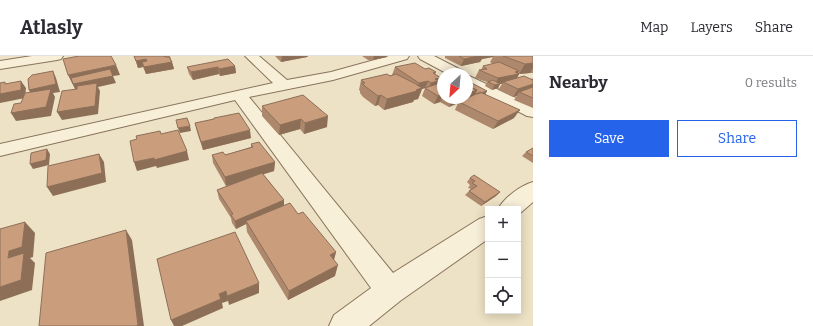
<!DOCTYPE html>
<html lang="en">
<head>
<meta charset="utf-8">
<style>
	:root { --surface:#fff; --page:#f2f2f3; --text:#2b2b33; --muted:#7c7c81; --line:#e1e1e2; --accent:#2563eb }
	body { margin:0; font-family:Bitter,serif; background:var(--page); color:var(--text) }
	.controls { position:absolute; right:12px; bottom:12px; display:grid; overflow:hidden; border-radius:0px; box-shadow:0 2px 10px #0003 }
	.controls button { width:36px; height:36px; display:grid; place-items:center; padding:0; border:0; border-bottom:1px solid var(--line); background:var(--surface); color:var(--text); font:20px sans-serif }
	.compass { position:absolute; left:437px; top:12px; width:36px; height:36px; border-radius:50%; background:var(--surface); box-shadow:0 2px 10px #0003; rotate:206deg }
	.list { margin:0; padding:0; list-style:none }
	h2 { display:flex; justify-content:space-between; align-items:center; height:52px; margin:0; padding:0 16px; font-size:17px }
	h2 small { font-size:13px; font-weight:400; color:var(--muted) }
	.actions { display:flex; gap:8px; padding:12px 16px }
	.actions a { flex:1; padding:9px 0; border:1px solid var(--accent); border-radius:0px; text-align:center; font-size:14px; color:var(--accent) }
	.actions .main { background:var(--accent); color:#fff }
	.icon { flex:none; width:22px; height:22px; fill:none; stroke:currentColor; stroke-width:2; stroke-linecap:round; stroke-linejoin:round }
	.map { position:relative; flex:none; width:533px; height:270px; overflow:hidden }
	header { display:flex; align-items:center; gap:24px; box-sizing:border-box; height:56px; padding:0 20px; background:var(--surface); border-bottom:1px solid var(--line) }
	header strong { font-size:19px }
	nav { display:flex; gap:22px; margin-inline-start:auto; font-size:14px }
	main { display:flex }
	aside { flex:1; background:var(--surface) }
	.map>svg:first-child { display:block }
</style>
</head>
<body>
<header>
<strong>Atlasly</strong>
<nav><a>Map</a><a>Layers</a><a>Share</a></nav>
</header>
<main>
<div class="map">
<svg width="533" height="270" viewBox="0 0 533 270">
	<rect width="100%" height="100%" fill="#ede2c5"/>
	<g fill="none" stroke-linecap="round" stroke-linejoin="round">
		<!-- minor casing -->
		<g stroke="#88745c" stroke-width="2">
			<path id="minor" d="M 32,0 L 63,0 L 61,3 L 57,4 L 0,13 L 0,5 Z
				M 245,0 L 259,0 L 287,24 L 331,16 L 389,0 L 409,0 L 407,3 L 333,24 L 249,41 L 393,217 L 479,163 L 488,160 L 488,183 L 400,245 L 369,270 L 329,270 L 334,259 L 371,232 L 235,44 L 0,100 L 0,88 L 273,27 Z
				M 418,0 L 434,0 L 463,15 L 465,18 L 448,18 L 420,3 Z
				M 467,19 L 533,50 L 533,61 L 527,60 L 467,29 Z
				M 533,126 L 533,146 L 518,159 L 518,153 L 498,153 C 505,141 520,130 533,126 Z"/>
		</g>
		<!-- minor -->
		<use href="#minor" fill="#f8efd9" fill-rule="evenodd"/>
	</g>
	<!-- wall -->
	<path fill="#ae886c" d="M 134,0 L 170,0 L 174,13 L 146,18 L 143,11 L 138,12 Z
		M 275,0 L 308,0 L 307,1 L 281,6 Z
		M 362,0 L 387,0 L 387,1 L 373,4 L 368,4 Z
		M 445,0 L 533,0 L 533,17 L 530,17 L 519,18 L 517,22 L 532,23 L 533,22 L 533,52 L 514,44 L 517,40 L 513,41 L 498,34 L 502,28 L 500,28 L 498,32 L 492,34 L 485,30 L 487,26 L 475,22 L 479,14 L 481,14 L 483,10 L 493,8 L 490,6 L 493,1 L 482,3 L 480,6 L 461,10 L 445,2 Z
		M 235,10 L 236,17 L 220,20 L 219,18 L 193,24 L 189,18 L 187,11 Z
		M 395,11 L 425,13 L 436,16 L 435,19 L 438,28 L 443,26 L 443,42 L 467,42 L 467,26 L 487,35 L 485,38 L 514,62 L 493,73 L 455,54 L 458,47 L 449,51 L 440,46 L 434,48 L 422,40 L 425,32 L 422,33 L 418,43 L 414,44 L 413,46 L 384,54 L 378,49 L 375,50 L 363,41 L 360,37 L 360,35 L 359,34 L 361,24 L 392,19 Z
		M 262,50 L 327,71 L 304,78 L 300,73 L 279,79 L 262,60 Z
		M 214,62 L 251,82 L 203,94 L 197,76 L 195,67 L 214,63 Z
		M 251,88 L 275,106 L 274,115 L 263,118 L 284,144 L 284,150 L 298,158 L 336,196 L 334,204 L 335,220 L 288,244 L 247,176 L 246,168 L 236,173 L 232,167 L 231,162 L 219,143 L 217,134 L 245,124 L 226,130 L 213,107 L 212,99 L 225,99 L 251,91 Z
		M 533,92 L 533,107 L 522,100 L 526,96 Z
		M 470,122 L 500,136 L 496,140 L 481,150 L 465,139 L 471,133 L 468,132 L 470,129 L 467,126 Z"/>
	<!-- shaded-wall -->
	<path fill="#8d6f58" d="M 282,0 L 308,0 L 307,1 L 281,6 Z
		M 374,0 L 387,0 L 387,1 L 373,4 Z
		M 478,0 L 494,0 L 493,1 L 482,3 L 480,6 L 461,10 L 464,3 Z
		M 146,3 L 148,10 L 172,6 L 174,13 L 146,18 L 142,6 L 143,11 L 138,12 L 136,5 Z
		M 533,7 L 533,12 L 530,17 L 519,18 L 525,8 Z
		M 116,9 L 120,19 L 113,20 L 116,27 L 98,31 L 100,35 L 98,58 L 62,64 L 57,56 L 76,35 L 68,19 Z
		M 235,10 L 236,17 L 220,20 L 219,13 Z
		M 218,11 L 219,18 L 193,24 L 191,16 Z
		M 53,15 L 56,22 L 60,36 L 53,37 L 55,41 L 51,60 L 16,65 L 11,57 L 33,42 L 29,34 Z
		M 519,15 L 517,18 L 519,18 L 515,26 L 503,26 L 502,28 L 500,28 L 498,32 L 492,34 L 498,22 Z
		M 441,22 L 438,29 L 434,33 L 428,34 L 431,27 L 435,23 Z
		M 21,25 L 26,32 L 25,42 L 0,47 L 0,38 Z
		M 428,25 L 425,32 L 422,33 L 418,43 L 414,44 L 413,46 L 384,54 L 387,43 L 418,29 L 417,34 L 419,27 Z
		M 533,28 L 533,34 L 519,36 L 517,40 L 513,41 L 518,33 Z
		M 477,34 L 473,42 L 459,46 L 458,47 L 449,51 L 453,43 L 455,42 L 467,42 L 467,38 Z
		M 487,35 L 485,39 L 477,38 Z
		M 443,38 L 440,46 L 434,48 L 438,40 Z
		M 381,39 L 378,49 L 375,50 L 378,40 Z
		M 520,54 L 514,62 L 493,73 L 498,65 Z
		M 328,60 L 327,71 L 304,78 L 305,67 Z
		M 301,63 L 300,73 L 279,79 L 280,69 Z
		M 190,70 L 191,75 L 180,77 L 178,72 Z
		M 250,74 L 251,82 L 203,94 L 201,86 Z
		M 47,93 L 50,98 L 49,109 L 33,113 L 30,108 Z
		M 187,95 L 189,104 L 157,112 L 156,110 L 137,115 L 134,106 L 154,102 Z
		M 99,98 L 104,106 L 106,126 L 53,140 L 47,131 Z
		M 275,106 L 274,115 L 226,130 L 225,121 Z
		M 500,136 L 496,140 L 481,150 L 485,146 Z
		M 284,144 L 284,152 L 246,165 L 246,168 L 236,173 L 235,165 Z
		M 25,166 L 35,177 L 33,201 L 30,202 L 35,207 L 32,234 L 0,245 L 0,231 L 8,202 L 9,195 Z
		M 126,174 L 132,184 L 144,270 L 136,270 Z
		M 336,196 L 333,207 L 330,199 Z
		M 338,209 L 335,220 L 288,244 L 289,235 Z
		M 259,227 L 259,237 L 229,249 L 227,240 Z
		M 226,235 L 228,245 L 222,247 L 223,252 L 182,270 L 174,270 L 171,264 L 219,238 Z"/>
	<!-- building -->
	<path fill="#ca9e7d" stroke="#8d6f58" d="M 79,0 L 111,0 L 116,9 L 68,19 L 63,3 Z
		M 134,0 L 164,0 L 165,1 L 169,1 L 172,6 L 144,11 L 142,6 L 147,5 L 146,3 L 136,5 Z
		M 459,0 L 478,0 L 464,3 Z
		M 503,0 L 533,0 L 533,7 L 525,8 Z
		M 228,3 L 235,10 L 219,13 L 218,11 L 191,16 L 187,11 Z
		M 499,6 L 519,15 L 515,16 L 519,18 L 498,22 L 479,14 L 487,13 L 483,10 Z
		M 415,7 L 425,13 L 429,12 L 436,16 L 433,17 L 441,22 L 435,23 L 438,25 L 431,27 L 428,25 L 419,27 L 395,11 Z
		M 110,13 L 113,20 L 73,28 L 71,22 Z
		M 53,15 L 56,28 L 29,34 L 28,23 L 32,19 Z
		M 387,18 L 390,20 L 396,18 L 418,29 L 417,29 L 422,32 L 416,34 L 417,35 L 387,43 L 381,39 L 378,40 L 366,31 L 362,27 L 365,27 L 361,24 Z
		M 524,20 L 533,24 L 533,28 L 518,33 L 503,26 Z
		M 493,24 L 500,28 L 495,29 L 488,26 Z
		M 21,25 L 21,34 L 0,38 L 0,27 L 5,26 L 5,28 Z
		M 468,25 L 487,35 L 477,38 L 475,37 L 477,34 L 467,30 L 467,26 Z
		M 443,26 L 443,38 L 438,40 L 425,32 Z
		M 97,27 L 95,50 L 57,56 L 62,35 L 77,33 L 77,30 Z
		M 467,30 L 477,34 L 467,38 Z
		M 533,31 L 533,42 L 519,36 Z
		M 51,33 L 46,51 L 11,57 L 14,48 L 21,47 L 25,37 Z
		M 480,36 L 520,54 L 498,65 L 459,46 Z
		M 303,39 L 328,60 L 305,67 L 301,63 L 280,69 L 262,50 Z
		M 239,57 L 250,74 L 201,86 L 195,67 L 214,63 L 214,62 Z
		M 187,62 L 190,70 L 178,72 L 176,64 Z
		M 178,74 L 187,95 L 154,104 L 154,102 L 134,106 L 130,85 L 137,83 L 136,80 L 160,75 L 161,78 Z
		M 259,86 L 275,106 L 225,121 L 212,99 L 223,96 L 225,99 L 253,91 L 251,88 Z
		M 533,92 L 533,100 L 526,96 Z
		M 47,93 L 46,104 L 30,108 L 31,97 Z
		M 99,98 L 102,117 L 47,131 L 48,110 Z
		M 262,117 L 284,144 L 235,165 L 231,159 L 233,158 L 217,134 Z
		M 474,119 L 500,136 L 485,146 L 469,135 L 477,130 L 472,127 L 475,125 L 470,122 Z
		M 290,147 L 298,158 L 303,156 L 336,196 L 330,199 L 338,209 L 289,235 L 246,165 Z
		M 25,166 L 22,191 L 9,195 L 8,202 L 24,197 L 21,224 L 0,231 L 0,173 Z
		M 126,174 L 138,269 L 136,270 L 39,270 L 46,197 Z
		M 235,176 L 259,227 L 227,240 L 226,235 L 219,238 L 221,243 L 171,264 L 157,203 Z"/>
</svg>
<div class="controls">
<button>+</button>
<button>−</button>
<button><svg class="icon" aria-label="locate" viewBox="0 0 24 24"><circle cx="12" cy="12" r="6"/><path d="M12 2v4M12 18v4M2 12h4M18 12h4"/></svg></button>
</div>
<svg class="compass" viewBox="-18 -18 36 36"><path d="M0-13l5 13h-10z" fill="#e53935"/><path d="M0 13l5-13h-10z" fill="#7c7c81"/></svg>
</div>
<aside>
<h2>Nearby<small>0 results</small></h2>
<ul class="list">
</ul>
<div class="actions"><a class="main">Save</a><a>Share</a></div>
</aside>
</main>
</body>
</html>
